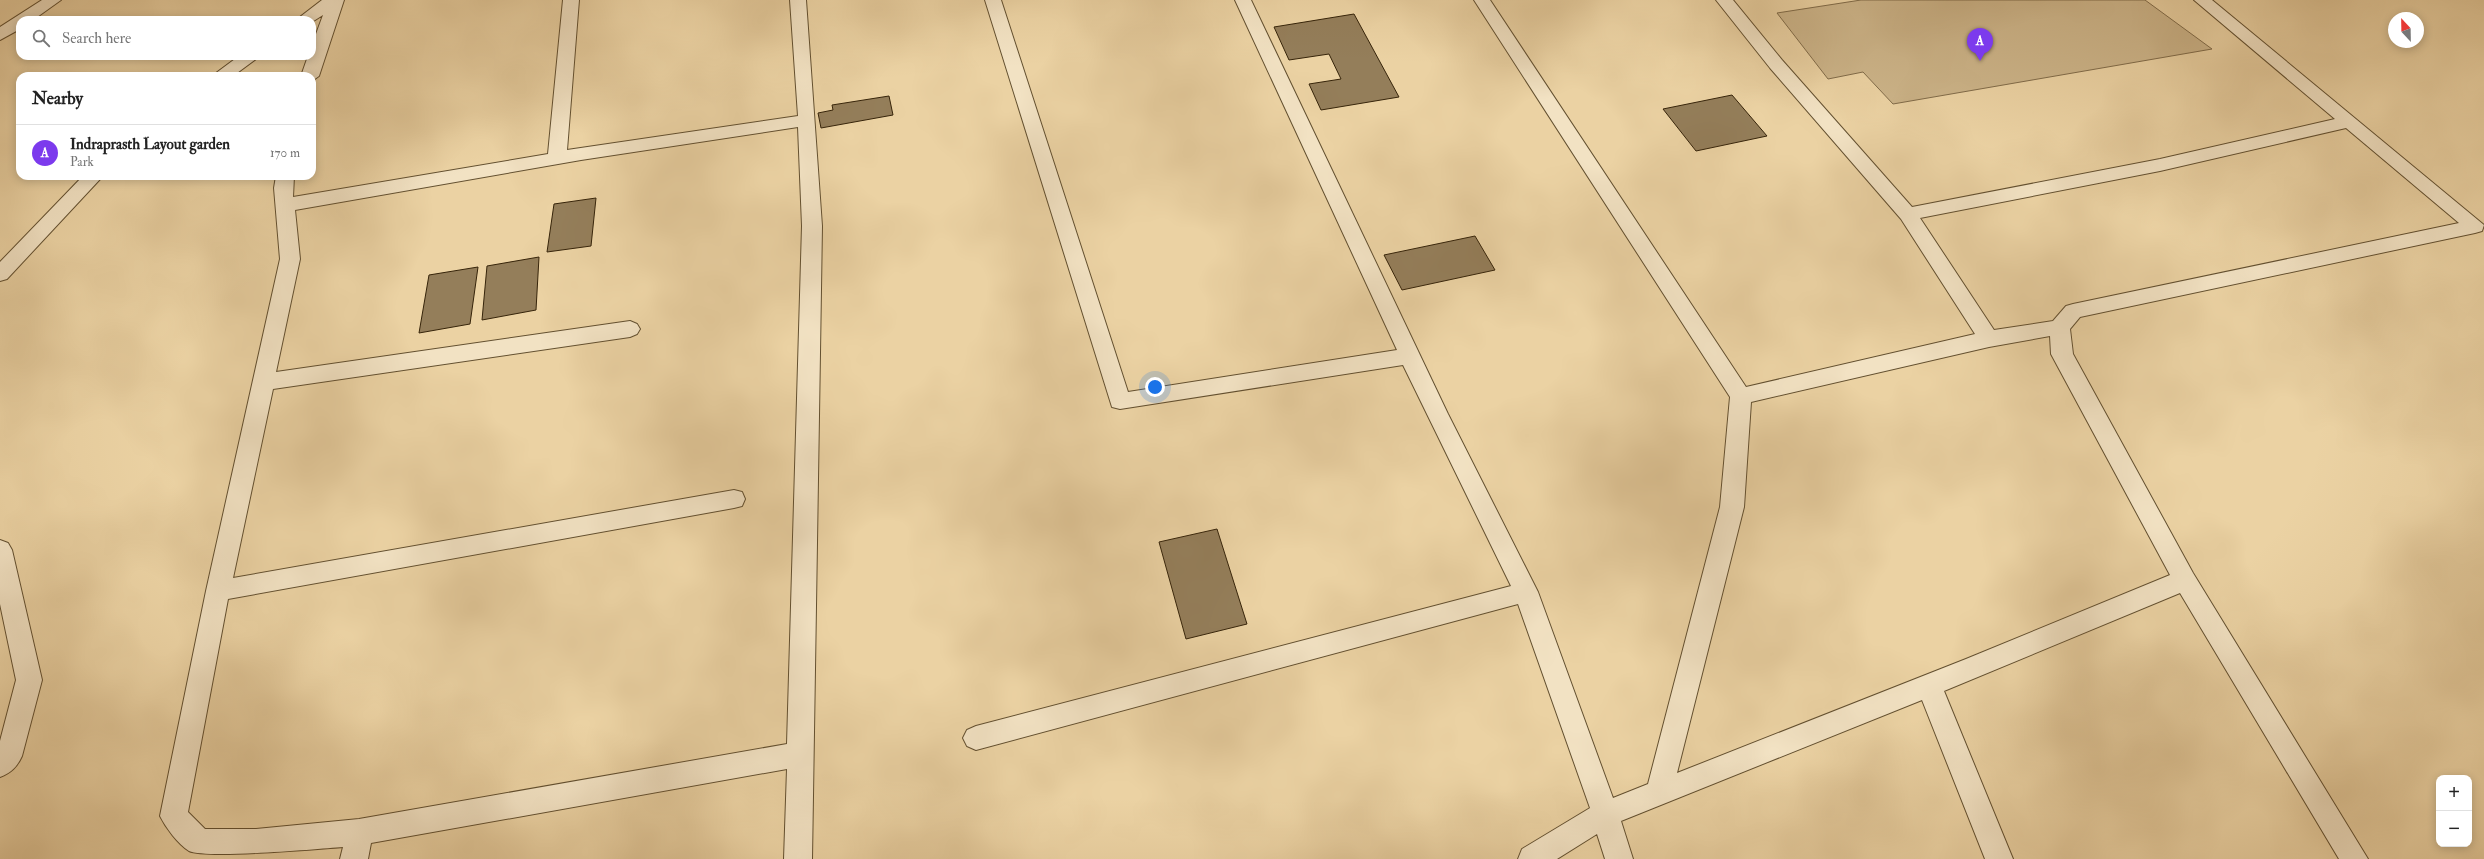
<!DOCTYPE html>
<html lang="en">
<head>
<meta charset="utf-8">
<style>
	:root { --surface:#fff; --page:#f6f6f6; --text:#222; --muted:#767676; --line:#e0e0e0; --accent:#7c3aed }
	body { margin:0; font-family:"IM FELL Double Pica",serif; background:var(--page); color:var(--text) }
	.controls { position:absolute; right:12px; bottom:12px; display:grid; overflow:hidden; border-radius:8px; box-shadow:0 2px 10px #0003 }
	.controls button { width:36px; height:36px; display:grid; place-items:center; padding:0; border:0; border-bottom:1px solid var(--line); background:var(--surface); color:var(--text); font:20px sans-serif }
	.compass { position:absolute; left:2388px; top:12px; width:36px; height:36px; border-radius:50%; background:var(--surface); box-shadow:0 2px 10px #0003; rotate:338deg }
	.you { position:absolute; left:1155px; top:387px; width:14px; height:14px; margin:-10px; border:3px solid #fff; border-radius:50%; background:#1a73e8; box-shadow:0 0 0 6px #1a73e833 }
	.badge { display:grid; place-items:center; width:26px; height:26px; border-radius:50%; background:var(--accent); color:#fff; font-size:13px; font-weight:700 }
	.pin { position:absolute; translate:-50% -33px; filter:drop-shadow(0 1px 2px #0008) }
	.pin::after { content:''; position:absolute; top:21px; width:14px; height:12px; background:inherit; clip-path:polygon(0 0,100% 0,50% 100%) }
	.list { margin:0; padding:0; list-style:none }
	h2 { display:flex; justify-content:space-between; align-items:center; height:52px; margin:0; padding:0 16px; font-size:17px }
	h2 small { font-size:13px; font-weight:400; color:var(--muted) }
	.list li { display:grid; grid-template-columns:26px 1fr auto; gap:12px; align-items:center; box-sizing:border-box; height:56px; padding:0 16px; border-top:1px solid var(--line) }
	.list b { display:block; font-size:15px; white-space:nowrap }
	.list p { margin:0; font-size:13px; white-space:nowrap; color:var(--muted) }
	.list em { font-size:13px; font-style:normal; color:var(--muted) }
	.icon { flex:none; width:22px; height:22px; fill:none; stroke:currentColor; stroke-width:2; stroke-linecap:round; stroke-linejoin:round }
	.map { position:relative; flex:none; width:2484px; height:859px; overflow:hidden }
	.search { position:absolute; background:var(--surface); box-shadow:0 2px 10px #0003; left:16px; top:16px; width:300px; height:44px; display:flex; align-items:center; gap:10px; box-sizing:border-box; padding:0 14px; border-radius:12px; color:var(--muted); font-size:15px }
	.panel { position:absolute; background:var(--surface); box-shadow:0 2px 10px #0003; left:16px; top:72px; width:300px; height:108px; border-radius:12px }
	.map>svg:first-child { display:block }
</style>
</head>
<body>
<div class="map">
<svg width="2484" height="859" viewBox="0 0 2484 859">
	<rect width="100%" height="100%" fill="#ebd2a3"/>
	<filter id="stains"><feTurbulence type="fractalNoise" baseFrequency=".005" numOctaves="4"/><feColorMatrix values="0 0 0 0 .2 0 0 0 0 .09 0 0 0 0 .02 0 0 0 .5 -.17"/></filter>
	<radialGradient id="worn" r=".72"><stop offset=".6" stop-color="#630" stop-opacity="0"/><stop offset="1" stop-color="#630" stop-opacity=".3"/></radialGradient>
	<!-- green -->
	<path fill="#ccb489" stroke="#816c4a" d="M 1861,0 L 2145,0 L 2212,49 L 1893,104 L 1863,72 L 1828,79 L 1777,13 Z"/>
	<!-- building -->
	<path fill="#947e5a" stroke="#36240a" d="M 1354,14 L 1399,97 L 1321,110 L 1309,84 L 1341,79 L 1329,54 L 1289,60 L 1274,27 Z
		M 1732,95 L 1767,136 L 1696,151 L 1663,109 Z
		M 889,96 L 893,115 L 821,128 L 818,113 L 833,110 L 832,105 Z
		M 596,198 L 591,246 L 547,252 L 554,204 Z
		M 1475,236 L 1495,270 L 1402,290 L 1384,255 Z
		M 539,257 L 536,310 L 482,320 L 487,266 Z
		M 478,267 L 470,324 L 419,333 L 429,275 Z
		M 1217,529 L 1247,624 L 1186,639 L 1159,542 Z"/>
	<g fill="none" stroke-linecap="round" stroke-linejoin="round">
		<!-- minor casing -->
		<g stroke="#635030" stroke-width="2">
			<path id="minor" d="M 42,0 L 61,0 L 33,20 L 20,20 L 20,29 L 0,40 L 0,27 Z
				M 322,0 L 344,0 L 319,76 L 312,81 L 312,76 L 301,76 L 308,56 L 312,56 L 312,45 L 323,15 L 312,22 L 312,20 L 296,20 Z
				M 563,0 L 579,0 L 567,150 L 798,116 L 790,0 L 806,0 L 822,226 L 812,859 L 784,859 L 787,769 L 371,843 L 368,859 L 340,859 L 343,847 C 316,849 207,859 189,851 C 178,844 166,828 160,816 L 206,591 L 280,259 L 274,188 L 276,176 L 294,176 L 293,197 L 548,154 ZM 798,127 L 802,226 L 787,744 L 359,819 L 256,829 L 205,829 L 188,812 L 228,599 L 734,508 L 742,506 L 745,499 L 742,492 L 734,490 L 233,578 L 273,389 L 630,337 L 637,334 L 640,329 L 637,324 L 630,321 L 276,372 L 300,259 L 295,210 L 581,160 Z
				M 985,0 L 1001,0 L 1128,392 L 1397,350 L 1235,0 L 1251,0 L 1448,414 L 1538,592 L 1613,798 L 1648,784 L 1720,507 L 1730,397 L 1474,0 L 1490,0 L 1746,387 L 1975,334 L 1901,219 L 1770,68 L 1716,0 L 1733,0 L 1782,60 L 1912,207 L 2160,159 L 2335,119 L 2194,0 L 2212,0 L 2484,225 L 2482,231 L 2475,233 L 2080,317 L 2070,329 L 2073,354 L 2193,573 L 2368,859 L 2339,859 L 2180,593 L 1944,691 L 2013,859 L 1985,859 L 1922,700 L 1621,821 L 1633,859 L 1605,859 L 1597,834 L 1557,859 L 1518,859 L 1522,849 L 1590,808 L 1518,604 L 976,750 L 967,746 L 963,738 L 967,730 L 976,726 L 1511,586 L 1403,365 L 1120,409 L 1112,407 ZM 2346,128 L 2459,223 L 2073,304 L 2066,306 L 2053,321 L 1994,330 L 1920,218 L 2160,171 ZM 2050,336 L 2051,354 L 2170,575 L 1966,659 L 1677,773 L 1744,507 L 1751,402 L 1989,347 Z
				M 239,56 L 260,56 L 233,76 L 212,76 Z
				M 83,176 L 103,176 L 7,279 L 0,281 L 0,262 Z
				M 0,540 L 8,543 L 12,550 L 42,680 L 22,756 C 17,767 11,773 0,777 L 0,741 L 16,680 L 0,604 Z"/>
		</g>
		<!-- minor -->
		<use href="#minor" fill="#f2e2c3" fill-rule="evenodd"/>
	</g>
	<rect width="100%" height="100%" filter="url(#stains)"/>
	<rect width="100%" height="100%" fill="url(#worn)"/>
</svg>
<div class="controls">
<button>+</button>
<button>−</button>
</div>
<svg class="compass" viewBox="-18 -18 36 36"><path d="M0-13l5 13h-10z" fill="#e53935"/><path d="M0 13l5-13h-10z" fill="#767676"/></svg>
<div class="you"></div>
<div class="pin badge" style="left:1980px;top:61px">A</div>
<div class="search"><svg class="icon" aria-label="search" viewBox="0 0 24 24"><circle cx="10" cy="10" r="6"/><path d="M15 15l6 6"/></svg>Search here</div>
<section class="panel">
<h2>Nearby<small></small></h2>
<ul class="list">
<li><span class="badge">A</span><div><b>Indraprasth Layout garden</b><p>Park</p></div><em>170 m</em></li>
</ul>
</section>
</div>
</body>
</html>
